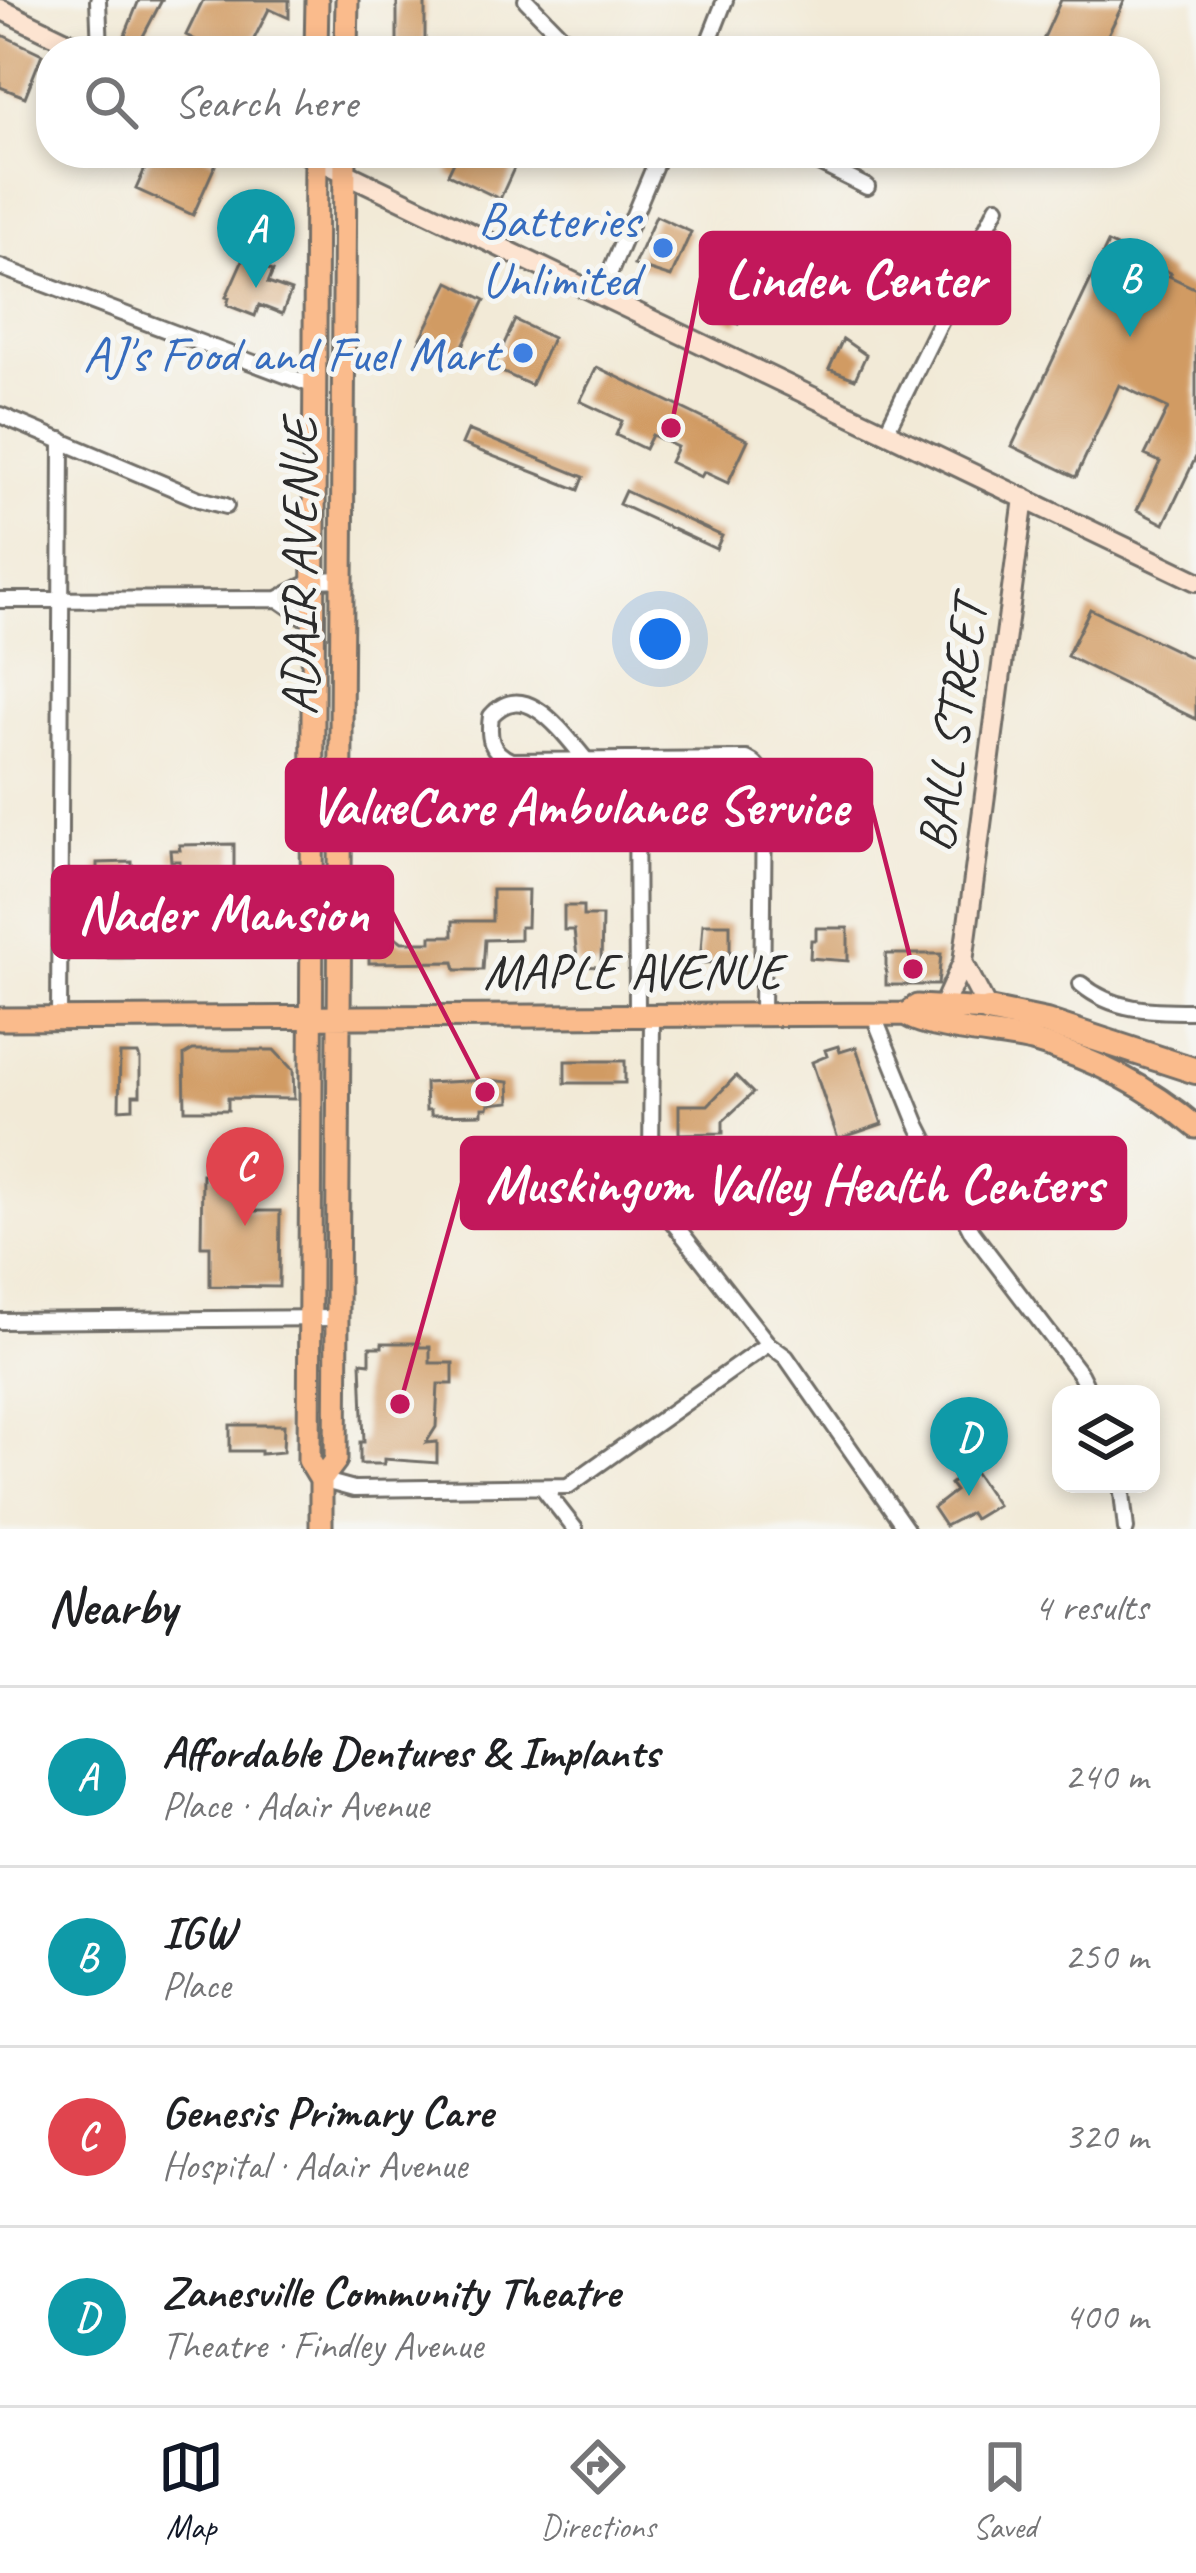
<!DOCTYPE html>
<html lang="en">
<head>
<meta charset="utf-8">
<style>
	:root { --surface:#fff; --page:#f6f6f6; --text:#202124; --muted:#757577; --line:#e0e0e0; --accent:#111827 }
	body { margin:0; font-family:Caveat,sans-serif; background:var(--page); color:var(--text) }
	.controls { position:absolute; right:36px; bottom:36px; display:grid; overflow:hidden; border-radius:24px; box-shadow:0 6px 18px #0003 }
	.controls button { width:108px; height:108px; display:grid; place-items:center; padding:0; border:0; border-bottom:3px solid var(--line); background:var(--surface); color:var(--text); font:60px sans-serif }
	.you { position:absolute; left:660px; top:639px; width:42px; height:42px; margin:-30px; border:9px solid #fff; border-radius:50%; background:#1a73e8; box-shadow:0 0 0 18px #1a73e833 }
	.badge { display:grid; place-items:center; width:78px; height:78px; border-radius:50%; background:var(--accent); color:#fff; font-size:39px; font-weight:700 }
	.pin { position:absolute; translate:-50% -99px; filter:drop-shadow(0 3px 6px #0008) }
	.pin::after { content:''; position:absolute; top:63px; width:42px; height:36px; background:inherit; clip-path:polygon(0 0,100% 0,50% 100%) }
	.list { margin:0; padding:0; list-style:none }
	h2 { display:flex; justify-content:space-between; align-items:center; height:156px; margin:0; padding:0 48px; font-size:51px }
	h2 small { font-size:39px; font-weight:400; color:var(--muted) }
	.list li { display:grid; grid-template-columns:78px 1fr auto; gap:36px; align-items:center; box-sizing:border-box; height:180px; padding:0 48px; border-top:3px solid var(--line) }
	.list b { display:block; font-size:45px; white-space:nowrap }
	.list p { margin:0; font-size:39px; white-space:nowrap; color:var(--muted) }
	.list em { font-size:39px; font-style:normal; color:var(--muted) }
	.icon { flex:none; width:66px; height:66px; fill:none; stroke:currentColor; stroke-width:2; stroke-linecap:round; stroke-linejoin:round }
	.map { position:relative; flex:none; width:1196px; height:1529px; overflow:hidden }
	.search { position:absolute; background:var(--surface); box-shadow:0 6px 18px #0003; left:36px; right:36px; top:36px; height:132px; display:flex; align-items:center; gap:30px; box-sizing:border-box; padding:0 42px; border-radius:48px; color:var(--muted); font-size:45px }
	.sheet { height:876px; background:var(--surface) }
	nav { display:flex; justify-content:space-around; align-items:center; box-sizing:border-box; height:168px; border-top:3px solid var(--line); background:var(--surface); font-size:33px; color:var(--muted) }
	nav a { display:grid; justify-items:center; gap:6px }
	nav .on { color:var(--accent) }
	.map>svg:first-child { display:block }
</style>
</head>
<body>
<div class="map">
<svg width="1196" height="1529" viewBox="0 0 1196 1529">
	<rect width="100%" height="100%" fill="#f6f6f2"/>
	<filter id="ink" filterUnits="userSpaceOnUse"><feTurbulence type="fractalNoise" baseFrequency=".00833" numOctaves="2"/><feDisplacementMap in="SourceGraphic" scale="24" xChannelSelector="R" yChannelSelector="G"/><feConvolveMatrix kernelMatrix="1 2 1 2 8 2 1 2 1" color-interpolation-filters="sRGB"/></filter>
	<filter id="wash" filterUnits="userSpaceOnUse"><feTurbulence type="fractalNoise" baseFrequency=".004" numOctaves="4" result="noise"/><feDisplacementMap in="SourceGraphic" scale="48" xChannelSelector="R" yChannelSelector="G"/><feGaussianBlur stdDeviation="2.7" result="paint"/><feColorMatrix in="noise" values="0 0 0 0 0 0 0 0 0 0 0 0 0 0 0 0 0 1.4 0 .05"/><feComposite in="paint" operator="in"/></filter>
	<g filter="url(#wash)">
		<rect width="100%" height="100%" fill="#f2ead7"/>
		<g id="blocks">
			<!-- building -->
			<path fill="#d19b63" d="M 139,0 L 162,0 L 140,42 L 125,35 Z
				M 203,0 L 289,0 L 289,18 L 269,9 L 248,51 L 217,51 L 186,35 Z
				M 397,0 L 425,0 L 425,51 L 397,51 Z
				M 1061,0 L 1125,0 L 1100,51 L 1038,51 Z
				M 0,34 L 42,54 L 25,97 L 0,87 Z
				M 152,153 L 199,153 L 217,161 L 193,215 L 136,189 Z
				M 458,153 L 503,153 L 500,158 L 515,166 L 500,199 L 448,174 Z
				M 656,216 L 691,232 L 671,277 L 634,265 Z
				M 1108,243 L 1171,273 L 1169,276 L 1196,289 L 1196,457 L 1164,524 L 1137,510 L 1160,462 L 1145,455 L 1168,408 L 1119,385 L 1076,477 L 1012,446 Z
				M 243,259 L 273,271 L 268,283 L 291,291 L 282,314 L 259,305 L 255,316 L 227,305 L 229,298 L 226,297 Z
				M 737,281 L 754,289 L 738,324 L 721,316 Z
				M 449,282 L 485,300 L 456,360 L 419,342 Z
				M 515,320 L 552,338 L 531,385 L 493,368 Z
				M 843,339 L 866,355 L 855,379 L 829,369 Z
				M 597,367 L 748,440 L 728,483 L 704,472 L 701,477 L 670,462 L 677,447 L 652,435 L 645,449 L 616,435 L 622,421 L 580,401 Z
				M 468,430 L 584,477 L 579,490 L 462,444 Z
				M 625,491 L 722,536 L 716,549 L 619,504 Z
				M 1090,609 L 1196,660 L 1196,719 L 1067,656 Z
				M 234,844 L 234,939 L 181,939 L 180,861 L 171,861 L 170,850 L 180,850 L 179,845 Z
				M 132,862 L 133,958 L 98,958 L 97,901 L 92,901 L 92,887 L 97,887 L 97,863 Z
				M 492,890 L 528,890 L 527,927 L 520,927 L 520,939 L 485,940 L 483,970 L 456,970 L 454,962 L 369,963 L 369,948 L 364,948 L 368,921 L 394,921 L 394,936 L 402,942 L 431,942 L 431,936 L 453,936 L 453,921 L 492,921 Z
				M 564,906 L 583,906 L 583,916 L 602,916 L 601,967 L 578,966 L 574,930 L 564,930 Z
				M 703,924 L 730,924 L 730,962 L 700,963 Z
				M 816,928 L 848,928 L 848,961 L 810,958 L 811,940 L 816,940 Z
				M 886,954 L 941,954 L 938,985 L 886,985 Z
				M 838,1046 L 840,1052 L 856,1047 L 882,1124 L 838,1139 L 812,1062 L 827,1056 L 825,1050 Z
				M 193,1050 L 274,1050 L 293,1070 L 294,1099 L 228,1098 L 228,1110 L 185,1110 L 184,1055 Z
				M 120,1054 L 138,1054 L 140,1059 L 140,1095 L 133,1095 L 133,1108 L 119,1109 Z
				M 565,1061 L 625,1061 L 625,1083 L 565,1083 Z
				M 736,1076 L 753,1093 L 723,1121 L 723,1133 L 679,1134 L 679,1105 L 708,1105 Z
				M 489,1080 L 509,1082 L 510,1102 L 489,1104 L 488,1108 L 482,1108 L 482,1114 L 431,1115 L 431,1110 L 426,1110 L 425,1083 Z
				M 202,1174 L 246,1174 L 246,1211 L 280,1211 L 279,1287 L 210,1286 L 210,1246 L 201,1246 Z
				M 382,1343 L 419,1343 L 419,1347 L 430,1347 L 430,1363 L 453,1363 L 453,1384 L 438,1384 L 436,1427 L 426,1443 L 437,1442 L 437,1463 L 384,1459 L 384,1464 L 360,1464 L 360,1442 L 364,1442 L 361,1362 L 370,1363 L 370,1347 L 382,1347 Z
				M 230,1425 L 284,1425 L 283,1452 L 261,1454 L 261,1451 L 230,1451 Z
				M 971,1467 L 997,1505 L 974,1519 L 970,1513 L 945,1526 L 933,1508 L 955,1491 L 950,1484 Z"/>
		</g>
	</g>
	<g filter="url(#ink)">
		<use href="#blocks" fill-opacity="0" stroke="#716e67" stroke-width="3"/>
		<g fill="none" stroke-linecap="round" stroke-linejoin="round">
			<!-- street casing -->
			<g stroke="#716e67" stroke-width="20">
				<path id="street" d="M 98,0 L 100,51
					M 526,0 L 561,36 L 592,51
					M 705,51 L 725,0
					M 799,153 L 867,187
					M 0,267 L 317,387
					M 600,296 L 660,153
					M 0,415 L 199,499 L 226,506
					M 886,432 L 997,207
					M 278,599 L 313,623
					M 0,600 L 278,599 L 315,580 L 344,579
					M 586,760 C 563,733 525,677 491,716 C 488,737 490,752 511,761 L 747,759 C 762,766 763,777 764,793 L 762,1014
					M 636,760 L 637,1016
					M 1081,984 C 1114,1012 1154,1011 1196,1011
					M 873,1014 L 918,1125 L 972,1232 L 1080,1374 L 1090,1394
					M 652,1015 L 651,1167 L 654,1198 L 768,1344 L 786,1357 L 906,1529
					M 59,1018 L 62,440
					M 0,1321 L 337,1318
					M 321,1480 L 354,1489 L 568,1486 L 768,1344
					M 1121,1484 L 1126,1529
					M 543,1488 L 575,1529"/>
			</g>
			<!-- secondary casing -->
			<g stroke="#716e67" stroke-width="24">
				<path id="secondary" d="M 0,9 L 87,51
					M 304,153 L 1196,581
					M 963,962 L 988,1010
					M 943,1006 L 963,962 L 1024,498"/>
			</g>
			<!-- primary casing -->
			<g stroke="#716e67" stroke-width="27">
				<path id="primary" d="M 316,51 L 317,0
					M 346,51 L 347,0
					M 316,153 L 309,1460 L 321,1480 L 321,1529
					M 906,1014 C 921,1029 1004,1034 1032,1041 C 1092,1058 1148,1086 1196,1127
					M 906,1014 L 917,1006 L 988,1010
					M 0,1019 L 906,1014
					M 321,1480 L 336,1460 L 345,153"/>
			</g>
			<!-- highway casing -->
			<g stroke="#716e67" stroke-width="30">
				<path id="highway" d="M 988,1010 L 1046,1022 L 1196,1071"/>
			</g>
			<!-- street -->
			<use href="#street" stroke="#fff" stroke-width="14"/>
			<!-- secondary -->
			<use href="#secondary" stroke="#fde4d1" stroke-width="18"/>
			<!-- primary -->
			<use href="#primary" stroke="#fabb8c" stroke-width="21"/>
			<!-- highway -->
			<use href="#highway" stroke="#fabb8c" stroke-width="24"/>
		</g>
	</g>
	<!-- markers -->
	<g fill="#3f7fe0" stroke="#f6f6f2" stroke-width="4.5">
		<circle cx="663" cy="248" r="12"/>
		<circle cx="523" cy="353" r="12"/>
	</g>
	<g text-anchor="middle" stroke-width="10" stroke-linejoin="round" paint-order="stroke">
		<!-- shop labels -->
		<g font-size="51" fill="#366cbe" stroke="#f6f6f2" text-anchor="end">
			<text x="639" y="237">Batteries<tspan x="639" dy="59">Unlimited</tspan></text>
			<text x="499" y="371">AJ's Food and Fuel Mart</text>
		</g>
		<!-- street labels -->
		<g font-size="51" fill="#2b2b2b" stroke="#f6f6f2">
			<text transform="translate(298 567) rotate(-90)" y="18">ADAIR AVENUE</text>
			<text transform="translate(951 725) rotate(-82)" y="18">BALL STREET</text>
			<text x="633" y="988">MAPLE AVENUE</text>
		</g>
	</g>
	<!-- callouts -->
	<path fill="none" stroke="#c2185b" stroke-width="4.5" d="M671 428L701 278M913 969L871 805M485 1092L392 912M400 1404L462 1183"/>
	<g fill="#c2185b" stroke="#f6f6f2" stroke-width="4.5">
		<circle cx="671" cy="428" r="12"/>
		<circle cx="913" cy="969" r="12"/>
		<circle cx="485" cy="1092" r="12"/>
		<circle cx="400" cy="1404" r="12"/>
	</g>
	<g fill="#c2185b" stroke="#c2185b" stroke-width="4.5">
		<rect x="701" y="233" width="308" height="90" rx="12"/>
		<rect x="287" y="760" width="584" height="90" rx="12"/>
		<rect x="53" y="867" width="339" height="90" rx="12"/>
		<rect x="462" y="1138" width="663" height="90" rx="12"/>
	</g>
	<g font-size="54" text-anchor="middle" font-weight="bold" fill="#fff">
		<text x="855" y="297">Linden Center</text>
		<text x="579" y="824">ValueCare Ambulance Service</text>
		<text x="223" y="931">Nader Mansion</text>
		<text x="794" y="1202">Muskingum Valley Health Centers</text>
	</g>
</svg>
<div class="controls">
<button><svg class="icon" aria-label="layers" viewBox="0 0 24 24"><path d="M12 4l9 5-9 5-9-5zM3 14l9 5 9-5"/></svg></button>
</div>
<div class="you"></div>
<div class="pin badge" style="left:256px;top:288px;background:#0f9aa8">A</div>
<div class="pin badge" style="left:1130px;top:337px;background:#0f9aa8">B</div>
<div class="pin badge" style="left:245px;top:1226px;background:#e0444e">C</div>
<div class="pin badge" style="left:969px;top:1496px;background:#0f9aa8">D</div>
<div class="search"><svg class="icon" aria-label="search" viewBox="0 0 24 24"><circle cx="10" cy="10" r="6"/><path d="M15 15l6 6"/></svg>Search here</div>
</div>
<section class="sheet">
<h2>Nearby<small>4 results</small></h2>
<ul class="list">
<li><span class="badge" style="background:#0f9aa8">A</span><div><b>Affordable Dentures &amp; Implants</b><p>Place · Adair Avenue</p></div><em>240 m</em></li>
<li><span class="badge" style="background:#0f9aa8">B</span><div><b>IGW</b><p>Place</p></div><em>250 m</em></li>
<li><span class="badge" style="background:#e0444e">C</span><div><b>Genesis Primary Care</b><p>Hospital · Adair Avenue</p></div><em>320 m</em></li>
<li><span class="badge" style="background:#0f9aa8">D</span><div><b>Zanesville Community Theatre</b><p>Theatre · Findley Avenue</p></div><em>400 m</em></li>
</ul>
</section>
<nav>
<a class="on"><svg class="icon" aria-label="map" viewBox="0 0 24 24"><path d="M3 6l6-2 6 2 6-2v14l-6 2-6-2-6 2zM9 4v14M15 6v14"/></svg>Map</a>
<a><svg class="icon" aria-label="directions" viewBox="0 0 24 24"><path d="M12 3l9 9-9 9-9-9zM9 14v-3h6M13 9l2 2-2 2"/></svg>Directions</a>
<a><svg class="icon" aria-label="saved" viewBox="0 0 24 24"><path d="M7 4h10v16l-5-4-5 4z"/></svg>Saved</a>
</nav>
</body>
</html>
